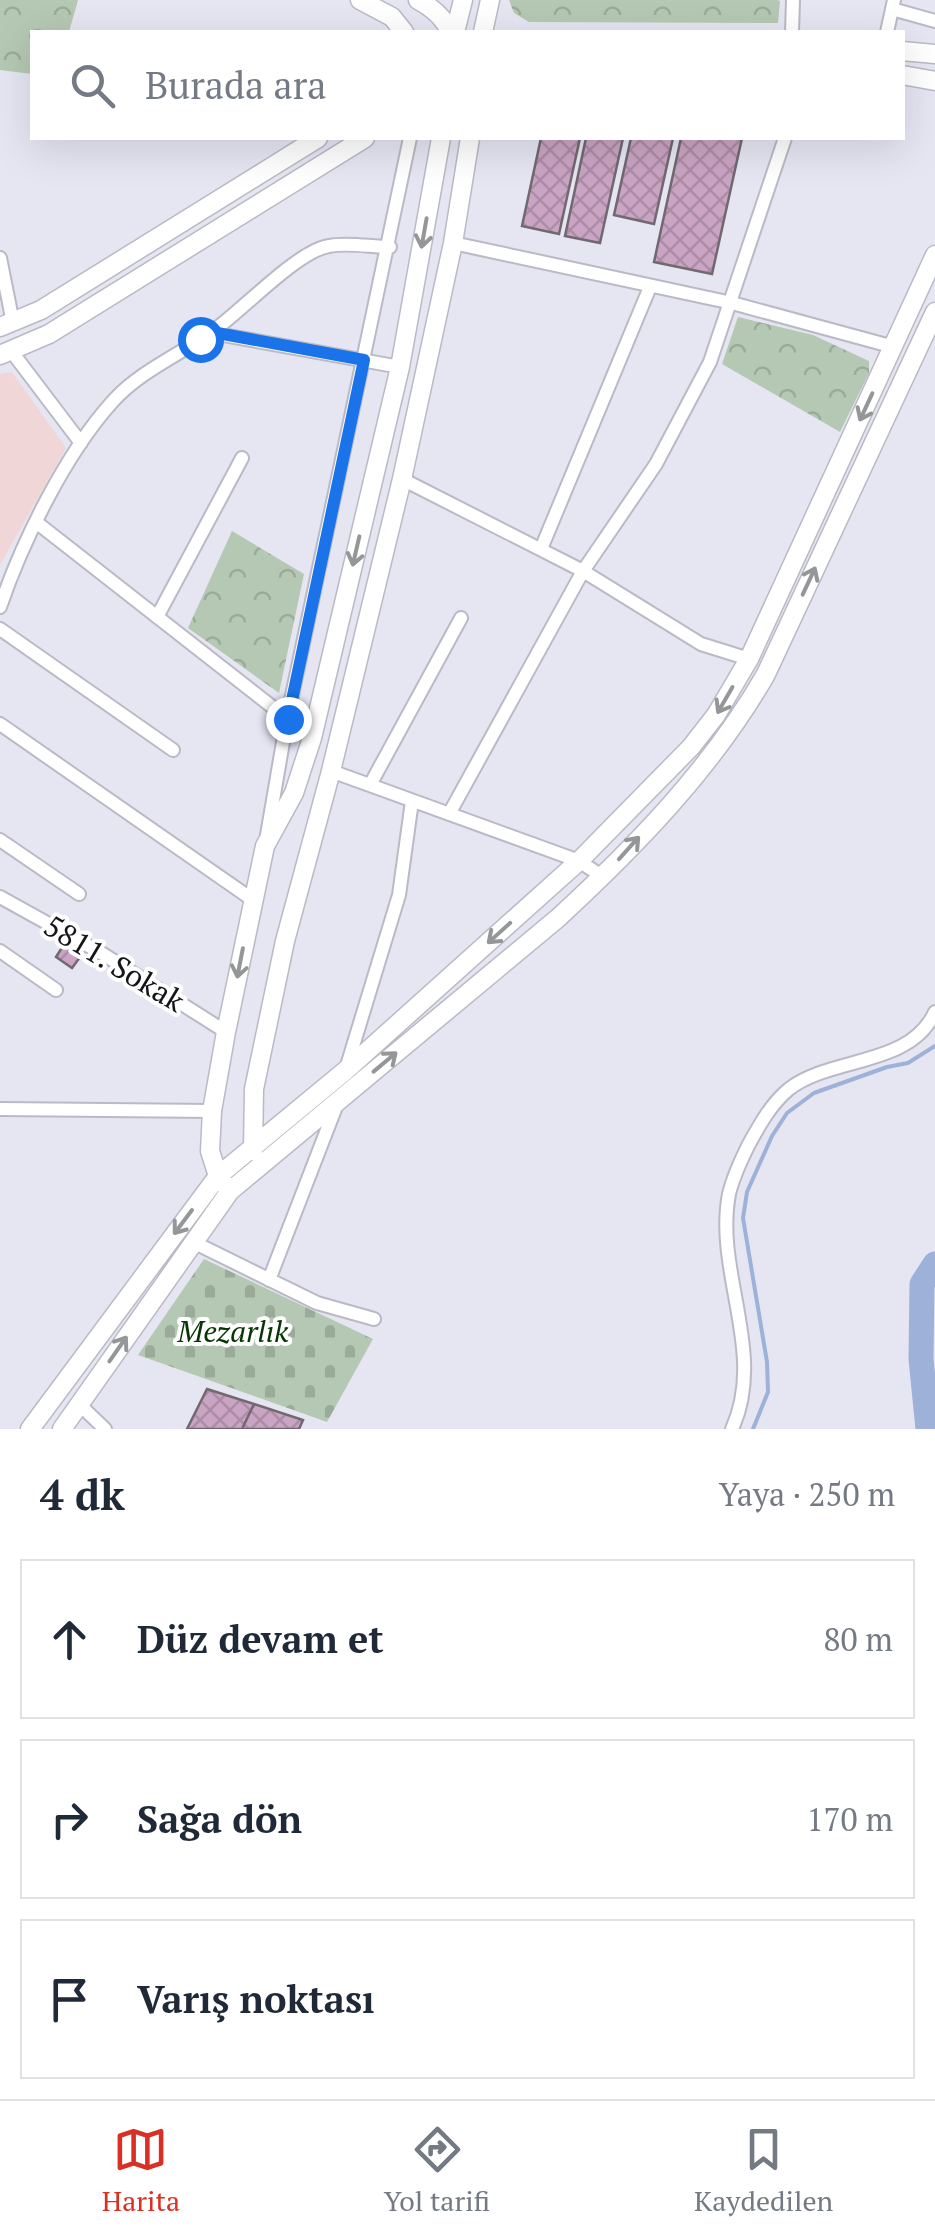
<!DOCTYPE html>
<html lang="tr">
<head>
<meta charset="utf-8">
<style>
	:root { --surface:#fff; --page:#f6f6f7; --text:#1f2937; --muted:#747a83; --line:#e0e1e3; --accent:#d93025 }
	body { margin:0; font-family:"PT Serif",serif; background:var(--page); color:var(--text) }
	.stop { position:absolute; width:30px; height:30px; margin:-22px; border:8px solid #1a73e8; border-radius:50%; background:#fff }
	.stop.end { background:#1a73e8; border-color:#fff; box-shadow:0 2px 10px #0008 }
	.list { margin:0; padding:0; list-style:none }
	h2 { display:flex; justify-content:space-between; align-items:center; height:130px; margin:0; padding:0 40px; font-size:42px }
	h2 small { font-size:32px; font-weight:400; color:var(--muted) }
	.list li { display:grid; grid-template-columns:65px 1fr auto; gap:30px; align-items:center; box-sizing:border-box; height:160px; margin:0 20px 20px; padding:0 20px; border:2px solid var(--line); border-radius:0px }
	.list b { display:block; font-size:38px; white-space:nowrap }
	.list em { font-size:32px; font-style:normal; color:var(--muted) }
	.icon { flex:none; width:55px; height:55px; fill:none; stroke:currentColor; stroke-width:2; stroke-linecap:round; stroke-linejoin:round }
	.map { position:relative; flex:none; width:935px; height:1429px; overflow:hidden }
	.search { position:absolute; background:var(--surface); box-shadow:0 10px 40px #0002; left:30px; right:30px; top:30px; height:110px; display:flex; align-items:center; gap:25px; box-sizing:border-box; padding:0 35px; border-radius:0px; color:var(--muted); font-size:38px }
	.sheet { height:670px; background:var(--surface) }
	nav { display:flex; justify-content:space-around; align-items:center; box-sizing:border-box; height:140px; border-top:2px solid var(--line); background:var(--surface); font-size:28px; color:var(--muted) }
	nav a { display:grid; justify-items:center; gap:5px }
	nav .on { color:var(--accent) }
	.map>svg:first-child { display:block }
</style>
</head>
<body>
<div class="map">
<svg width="935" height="1429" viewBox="0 0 935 1429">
	<defs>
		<pattern id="cemetery-stones" width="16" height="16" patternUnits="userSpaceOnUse" patternTransform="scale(2.5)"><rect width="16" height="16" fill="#b5c8b3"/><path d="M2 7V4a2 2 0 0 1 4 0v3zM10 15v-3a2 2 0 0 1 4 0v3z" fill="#9bab99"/></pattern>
		<pattern id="park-crowns" width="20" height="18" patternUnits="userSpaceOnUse" patternTransform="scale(2.5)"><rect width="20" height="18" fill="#b5c8b3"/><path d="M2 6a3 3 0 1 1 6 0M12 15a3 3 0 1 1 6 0" fill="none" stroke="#9bab99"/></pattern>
		<pattern id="building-cross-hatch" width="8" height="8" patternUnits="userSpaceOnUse" patternTransform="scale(2.5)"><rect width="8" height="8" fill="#caa4c3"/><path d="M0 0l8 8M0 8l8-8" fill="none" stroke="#ad8ca7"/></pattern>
	</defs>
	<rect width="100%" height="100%" fill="#e5e6f2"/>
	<!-- education -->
	<path fill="#f1d6d7" d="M 12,372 L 66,448 L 0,565 L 0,374 Z"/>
	<!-- cemetery -->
	<path fill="url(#cemetery-stones)" d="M 204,1259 L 373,1339 L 327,1422 L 138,1355 Z"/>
	<!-- park -->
	<path fill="url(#park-crowns)" d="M 0,0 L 78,0 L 69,32 L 32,32 L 32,74 L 0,70 Z
		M 509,0 L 777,0 L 780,1 L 778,23 L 529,22 L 514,13 Z
		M 738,317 L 813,335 L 869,361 L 869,373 L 840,432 L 722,364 Z
		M 232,531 L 304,574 L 279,693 L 188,628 Z"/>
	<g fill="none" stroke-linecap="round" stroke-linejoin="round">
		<!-- stream -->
		<path stroke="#9eb1d8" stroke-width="4" d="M 753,1429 L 768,1392 L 767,1362 L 743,1218 L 747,1192 L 772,1136 L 787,1113 L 814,1093 L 887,1067 L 908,1063 L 935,1046"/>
		<!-- river -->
		<path stroke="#9eb1d8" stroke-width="25" d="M 928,1429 L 921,1359 L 922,1284 L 935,1264"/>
	</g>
	<!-- building -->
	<path fill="url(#building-cross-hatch)" stroke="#716870" stroke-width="2.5" d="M 541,138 L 580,138 L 559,234 L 522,226 Z
		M 586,138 L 623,138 L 600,243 L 565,236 Z
		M 631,138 L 673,138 L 654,224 L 614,215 Z
		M 681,138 L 742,138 L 712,274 L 654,262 Z
		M 63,946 L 80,957 L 72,968 L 56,957 Z
		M 207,1389 L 254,1404 L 242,1429 L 187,1429 Z
		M 254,1404 L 303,1420 L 299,1429 L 242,1429 Z"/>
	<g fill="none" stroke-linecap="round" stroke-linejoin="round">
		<!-- street casing -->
		<g stroke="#b9bac5" stroke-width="16">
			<path id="street" d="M 892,9 L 935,21
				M 792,32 L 793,0
				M 887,32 L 894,0
				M 453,243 L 732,303 L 894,347
				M 0,258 L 13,323
				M 212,333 L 400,367
				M 12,352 L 81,443
				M 402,479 L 583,571 L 701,644 L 749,659
				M 36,522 L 312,738
				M 541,549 L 650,287
				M 0,607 C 23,540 66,453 113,401 C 140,371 181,354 213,331 C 242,311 297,251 329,246 C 347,242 371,247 390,247
				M 157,617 L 242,458
				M 0,629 L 173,750
				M 0,724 L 253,900
				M 331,771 L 579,861 L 603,877
				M 370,785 L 461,618
				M 449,814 L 583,571 L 656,464 L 710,362 L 785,138
				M 267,835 L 287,719 L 410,138
				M 0,840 L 79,894
				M 0,897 L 103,954 L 226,1032
				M 0,951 L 56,990
				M 346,1069 L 399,895 L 412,801
				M 0,1109 L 212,1111
				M 193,1242 L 317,1303 L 374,1319
				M 269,1280 L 337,1104
				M 80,1405 L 105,1429
				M 732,1429 C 767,1353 714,1272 729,1194 C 733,1177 741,1160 749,1144 C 760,1124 771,1104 789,1089 C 832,1056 910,1067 935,1012"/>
		</g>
		<!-- secondary casing -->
		<g stroke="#b9bac5" stroke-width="21">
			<path id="secondary" d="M 360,0 L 392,17 L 404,32
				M 418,0 C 433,8 444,17 450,32
				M 455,32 L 463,0
				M 483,32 L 490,0
				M 902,51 L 935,54
				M 902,75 L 935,81
				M 0,327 L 41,310 L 318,138
				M 0,355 L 49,334 L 365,138
				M 253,1151 L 254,1089 L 285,941 L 331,771 L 402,479 L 453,243 L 470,138
				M 224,1184 L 218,1176 L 210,1151 L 212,1111 L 226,1032 L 265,846 L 294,793 L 312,738 L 400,367 L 441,138
				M 30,1429 L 218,1176 L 345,1071 L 579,861 L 691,747 L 716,715 L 749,659 L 935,255
				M 62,1429 L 230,1191 L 558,918 C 636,846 713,767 766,674 L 935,312"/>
		</g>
		<!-- street -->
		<use href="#street" stroke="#fff" stroke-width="12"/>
		<!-- secondary -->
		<use href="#secondary" stroke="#fff" stroke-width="18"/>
	</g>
	<!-- one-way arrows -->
	<defs><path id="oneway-shaft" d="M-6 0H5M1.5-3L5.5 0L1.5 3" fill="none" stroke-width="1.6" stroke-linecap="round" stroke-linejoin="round" transform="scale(2.5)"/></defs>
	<g stroke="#959698">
		<use href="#oneway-shaft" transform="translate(424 233) rotate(100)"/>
		<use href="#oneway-shaft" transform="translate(866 407) rotate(115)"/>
		<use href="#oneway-shaft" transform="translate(356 551) rotate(103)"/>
		<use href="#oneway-shaft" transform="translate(809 581) rotate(-65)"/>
		<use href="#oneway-shaft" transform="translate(725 700) rotate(120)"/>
		<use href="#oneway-shaft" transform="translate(629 848) rotate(-48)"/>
		<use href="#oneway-shaft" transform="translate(499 933) rotate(138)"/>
		<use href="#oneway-shaft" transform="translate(240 963) rotate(101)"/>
		<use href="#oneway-shaft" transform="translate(385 1062) rotate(-40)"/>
		<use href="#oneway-shaft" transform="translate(183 1222) rotate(127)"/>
		<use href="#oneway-shaft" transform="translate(118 1349) rotate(-55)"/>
	</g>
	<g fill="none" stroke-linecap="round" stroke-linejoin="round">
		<!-- route -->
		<path stroke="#1a73e8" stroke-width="12" d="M 200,339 L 212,332 L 364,360 L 288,719"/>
	</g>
	<g text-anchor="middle" stroke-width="8" stroke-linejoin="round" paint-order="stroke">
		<!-- street labels -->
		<g font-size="30" fill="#141519" stroke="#fff">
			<text transform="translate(114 964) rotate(31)" y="10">5811. Sokak</text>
		</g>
		<!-- park labels -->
		<g font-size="30" font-style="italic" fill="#083604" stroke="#fff">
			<text x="233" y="1342">Mezarlık</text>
		</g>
	</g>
</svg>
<div class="stop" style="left:200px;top:339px"></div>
<div class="stop end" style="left:288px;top:719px"></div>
<div class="search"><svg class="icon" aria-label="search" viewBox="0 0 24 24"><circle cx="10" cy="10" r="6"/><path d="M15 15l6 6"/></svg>Burada ara</div>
</div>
<section class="sheet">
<h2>4 dk<small>Yaya · 250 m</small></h2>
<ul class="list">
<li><svg class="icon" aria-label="ahead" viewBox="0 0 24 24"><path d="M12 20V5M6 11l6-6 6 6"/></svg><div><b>Düz devam et</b></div><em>80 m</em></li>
<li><svg class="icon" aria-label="right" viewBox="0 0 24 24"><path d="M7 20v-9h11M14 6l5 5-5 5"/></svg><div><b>Sağa dön</b></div><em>170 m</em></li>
<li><svg class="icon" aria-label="arrive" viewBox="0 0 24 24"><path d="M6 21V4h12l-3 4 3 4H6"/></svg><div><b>Varış noktası</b></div></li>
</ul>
</section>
<nav>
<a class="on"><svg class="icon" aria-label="map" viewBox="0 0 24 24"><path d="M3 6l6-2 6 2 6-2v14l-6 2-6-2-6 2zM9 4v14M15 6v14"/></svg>Harita</a>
<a><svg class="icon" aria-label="directions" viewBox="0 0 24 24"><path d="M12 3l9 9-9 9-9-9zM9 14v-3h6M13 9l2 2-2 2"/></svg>Yol tarifi</a>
<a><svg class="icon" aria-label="saved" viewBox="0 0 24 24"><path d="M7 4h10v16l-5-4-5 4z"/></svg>Kaydedilen</a>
</nav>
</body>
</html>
